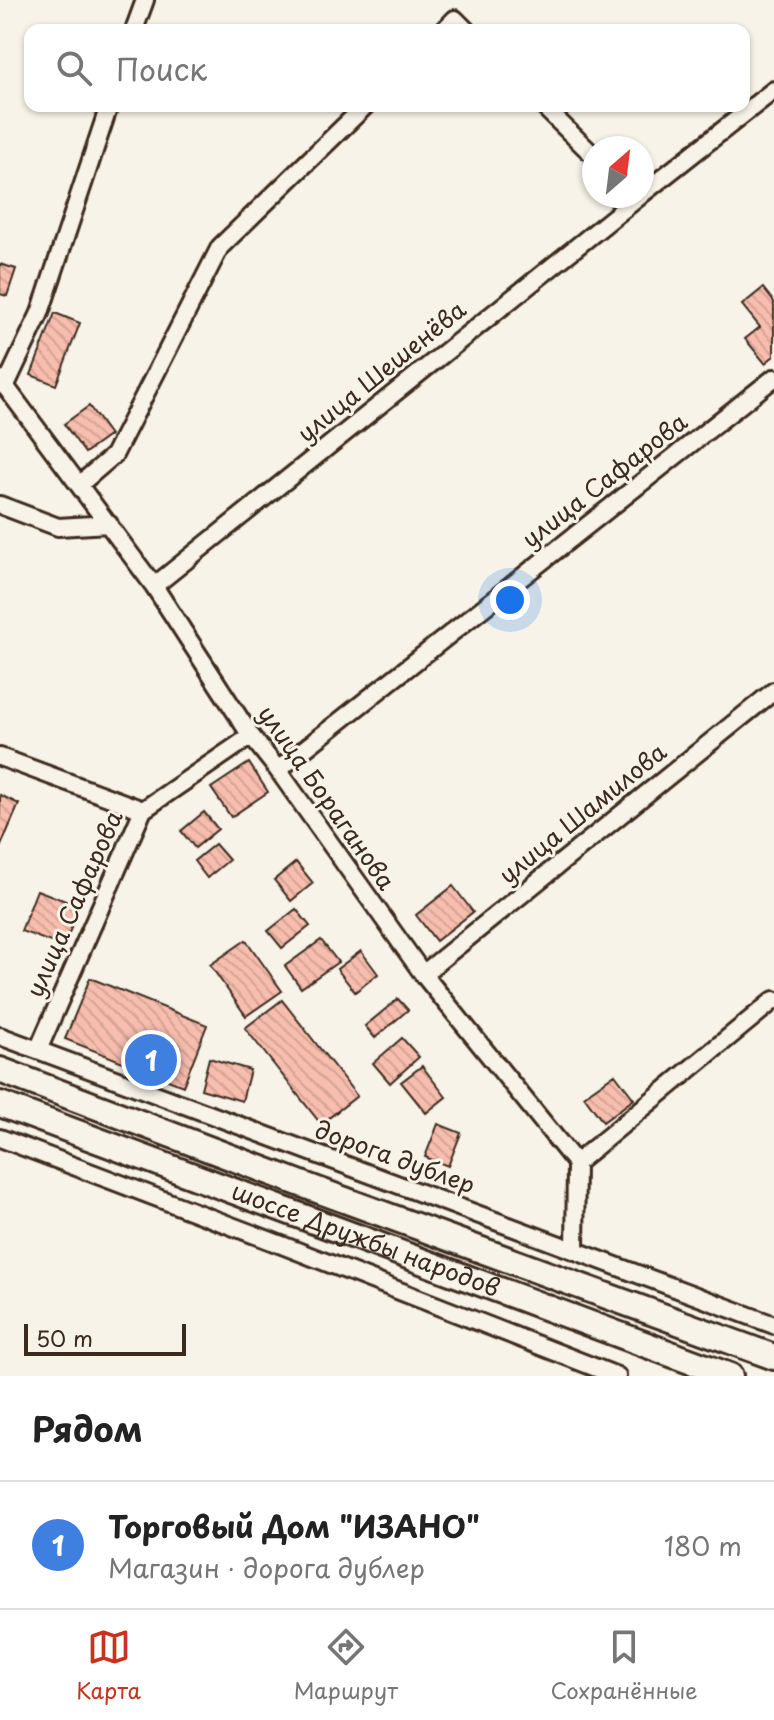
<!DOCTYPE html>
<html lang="ru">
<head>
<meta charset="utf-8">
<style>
	:root { --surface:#fff; --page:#f6f6f6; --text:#222; --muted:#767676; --line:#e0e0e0; --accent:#c8321e }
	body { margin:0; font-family:"Playpen Sans",sans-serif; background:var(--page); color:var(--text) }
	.compass { position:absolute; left:582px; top:136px; width:72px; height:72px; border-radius:50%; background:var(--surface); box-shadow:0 2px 6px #0004; rotate:28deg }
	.scale { position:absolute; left:24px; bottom:20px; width:162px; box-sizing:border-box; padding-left:8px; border:4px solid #3b2a1e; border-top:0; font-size:22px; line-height:28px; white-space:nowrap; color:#3b2a1e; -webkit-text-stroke:6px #f7f3e8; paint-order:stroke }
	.you { position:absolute; left:510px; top:600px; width:28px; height:28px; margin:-20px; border:6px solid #fff; border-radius:50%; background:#1a73e8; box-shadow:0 0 0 12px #1a73e833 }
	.badge { display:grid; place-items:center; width:52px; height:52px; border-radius:50%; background:var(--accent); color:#fff; font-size:26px; font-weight:700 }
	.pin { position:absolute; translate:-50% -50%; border:4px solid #fff; box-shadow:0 2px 8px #0006 }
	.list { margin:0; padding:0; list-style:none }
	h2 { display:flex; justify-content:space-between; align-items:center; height:104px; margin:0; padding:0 32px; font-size:34px }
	h2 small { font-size:26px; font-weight:400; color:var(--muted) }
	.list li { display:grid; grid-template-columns:52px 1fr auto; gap:24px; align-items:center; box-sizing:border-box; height:128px; padding:0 32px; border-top:2px solid var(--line) }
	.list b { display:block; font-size:30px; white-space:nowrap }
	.list p { margin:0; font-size:26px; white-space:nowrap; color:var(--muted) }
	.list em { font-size:26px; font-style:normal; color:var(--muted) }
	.icon { flex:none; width:44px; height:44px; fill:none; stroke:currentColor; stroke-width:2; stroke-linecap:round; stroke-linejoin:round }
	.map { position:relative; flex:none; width:774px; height:1376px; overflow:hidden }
	.search { position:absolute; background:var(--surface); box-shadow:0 2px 6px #0004; left:24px; right:24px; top:24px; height:88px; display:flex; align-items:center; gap:20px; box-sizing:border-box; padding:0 28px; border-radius:16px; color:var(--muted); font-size:30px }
	.sheet { height:232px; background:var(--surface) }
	nav { display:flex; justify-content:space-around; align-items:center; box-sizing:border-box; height:112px; border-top:2px solid var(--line); background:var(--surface); font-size:22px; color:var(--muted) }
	nav a { display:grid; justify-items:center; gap:4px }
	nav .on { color:var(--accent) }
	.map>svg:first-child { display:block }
</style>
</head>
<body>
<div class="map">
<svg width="774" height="1376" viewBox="0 0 774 1376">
	<defs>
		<pattern id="building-back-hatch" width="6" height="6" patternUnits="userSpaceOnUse" patternTransform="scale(2)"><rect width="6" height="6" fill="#f7bdae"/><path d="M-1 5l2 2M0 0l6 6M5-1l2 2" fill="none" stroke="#d5a395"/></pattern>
	</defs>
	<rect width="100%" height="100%" fill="#f7f3e8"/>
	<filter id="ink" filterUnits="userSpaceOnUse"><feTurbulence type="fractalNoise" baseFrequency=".0125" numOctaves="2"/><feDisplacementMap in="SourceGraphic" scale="16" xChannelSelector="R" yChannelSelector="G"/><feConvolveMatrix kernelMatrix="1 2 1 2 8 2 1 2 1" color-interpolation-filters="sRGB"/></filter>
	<g filter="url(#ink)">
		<!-- building -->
		<path fill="url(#building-back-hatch)" stroke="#3b2a1e" stroke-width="2" d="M 0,264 L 16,269 L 7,296 L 0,294 Z
			M 763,288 L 774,302 L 774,356 L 765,363 L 745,339 L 760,327 L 742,305 Z
			M 55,313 L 80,323 L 56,385 L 31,375 Z
			M 89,406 L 110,435 L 85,453 L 64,424 Z
			M 249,763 L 268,792 L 231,817 L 211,788 Z
			M 0,795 L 19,804 L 0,848 Z
			M 204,812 L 218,829 L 195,848 L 181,831 Z
			M 215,844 L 229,860 L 207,878 L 194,861 Z
			M 296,862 L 313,883 L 291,901 L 274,880 Z
			M 453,886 L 473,912 L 436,941 L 416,915 Z
			M 37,890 L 79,906 L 64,947 L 21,931 Z
			M 296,909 L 310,926 L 282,948 L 268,931 Z
			M 246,940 L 282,991 L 246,1016 L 210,965 Z
			M 321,940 L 338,962 L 301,988 L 285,966 Z
			M 361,951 L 378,974 L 355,992 L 337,969 Z
			M 90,978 L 207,1025 L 183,1086 L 65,1039 Z
			M 398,999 L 408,1010 L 375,1038 L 365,1026 Z
			M 282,1000 L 357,1096 L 321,1124 L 245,1028 Z
			M 402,1038 L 419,1057 L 390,1083 L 373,1063 Z
			M 209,1058 L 250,1070 L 242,1101 L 201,1089 Z
			M 422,1066 L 446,1097 L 426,1113 L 401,1082 Z
			M 615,1074 L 634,1099 L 603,1122 L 584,1096 Z
			M 438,1124 L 461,1133 L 448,1166 L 425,1157 Z"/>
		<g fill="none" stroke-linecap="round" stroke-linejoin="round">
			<!-- minor casing -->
			<g stroke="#3b2a1e" stroke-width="22">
				<path id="minor" d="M 134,30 L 145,0
					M 444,30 L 455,19 L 466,30
					M 543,106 L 594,156
					M 642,194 L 774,90
					M 0,379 L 154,586 L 251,736 L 278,770 L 423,974 L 576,1163 L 575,1251
					M 5,387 L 40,313 L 109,106
					M 79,485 L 114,455 L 220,247 L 365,106
					M 0,505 L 58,527 L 109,524
					M 154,586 L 640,196
					M 0,757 L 143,810
					M 278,770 L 774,378
					M 423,974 L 774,691
					M 0,1036 L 774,1325
					M 38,1050 L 143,810 L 251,736
					M 0,1138 L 287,1247 L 617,1376
					M 576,1163 L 774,1000"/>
			</g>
			<!-- secondary casing -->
			<g stroke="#3b2a1e" stroke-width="30">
				<g id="secondary">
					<path d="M 0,1070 L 312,1188 L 774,1357"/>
					<path id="s1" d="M 0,1104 L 730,1376"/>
				</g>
			</g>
			<!-- minor -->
			<use href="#minor" stroke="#f7f3e8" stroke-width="16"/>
			<!-- secondary -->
			<use href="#secondary" stroke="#f7f3e8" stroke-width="24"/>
		</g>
	</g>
	<g text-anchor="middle" stroke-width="6" stroke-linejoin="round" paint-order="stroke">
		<!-- street labels -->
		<g font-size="24" fill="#3b2a1e" stroke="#f7f3e8">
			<text transform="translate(382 372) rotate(-39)" y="8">улица Шешенёва</text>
			<text transform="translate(605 481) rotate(-38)" y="8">улица Сафарова</text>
			<text transform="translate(326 798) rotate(55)" y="8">улица Бораганова</text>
			<text transform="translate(583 814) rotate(-39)" y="8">улица Шамилова</text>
			<text transform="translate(75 904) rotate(-66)" y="8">улица Сафарова</text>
			<text transform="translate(395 1158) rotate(20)" y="8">дорога дублер</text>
			<text dy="8" stroke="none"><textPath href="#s1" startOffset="390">шоссе Дружбы народов</textPath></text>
		</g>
	</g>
</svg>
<svg class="compass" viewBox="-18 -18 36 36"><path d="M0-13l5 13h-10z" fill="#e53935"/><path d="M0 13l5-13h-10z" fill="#767676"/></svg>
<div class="scale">50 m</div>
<div class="you"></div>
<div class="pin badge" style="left:151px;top:1060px;background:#3f7fe0">1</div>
<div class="search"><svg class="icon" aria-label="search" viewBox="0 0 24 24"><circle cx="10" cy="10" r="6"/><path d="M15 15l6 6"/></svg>Поиск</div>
</div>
<section class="sheet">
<h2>Рядом<small></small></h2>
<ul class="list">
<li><span class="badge" style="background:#3f7fe0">1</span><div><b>Торговый Дом &quot;ИЗАНО&quot;</b><p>Магазин · дорога дублер</p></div><em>180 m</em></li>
</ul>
</section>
<nav>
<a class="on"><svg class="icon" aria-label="map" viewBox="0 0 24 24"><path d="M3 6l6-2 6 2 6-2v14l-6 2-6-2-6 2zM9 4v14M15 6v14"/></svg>Карта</a>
<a><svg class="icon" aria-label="directions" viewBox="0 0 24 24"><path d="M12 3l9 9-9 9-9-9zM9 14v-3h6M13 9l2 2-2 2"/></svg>Маршрут</a>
<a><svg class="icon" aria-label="saved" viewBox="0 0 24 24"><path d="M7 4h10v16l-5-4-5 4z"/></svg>Сохранённые</a>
</nav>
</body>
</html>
